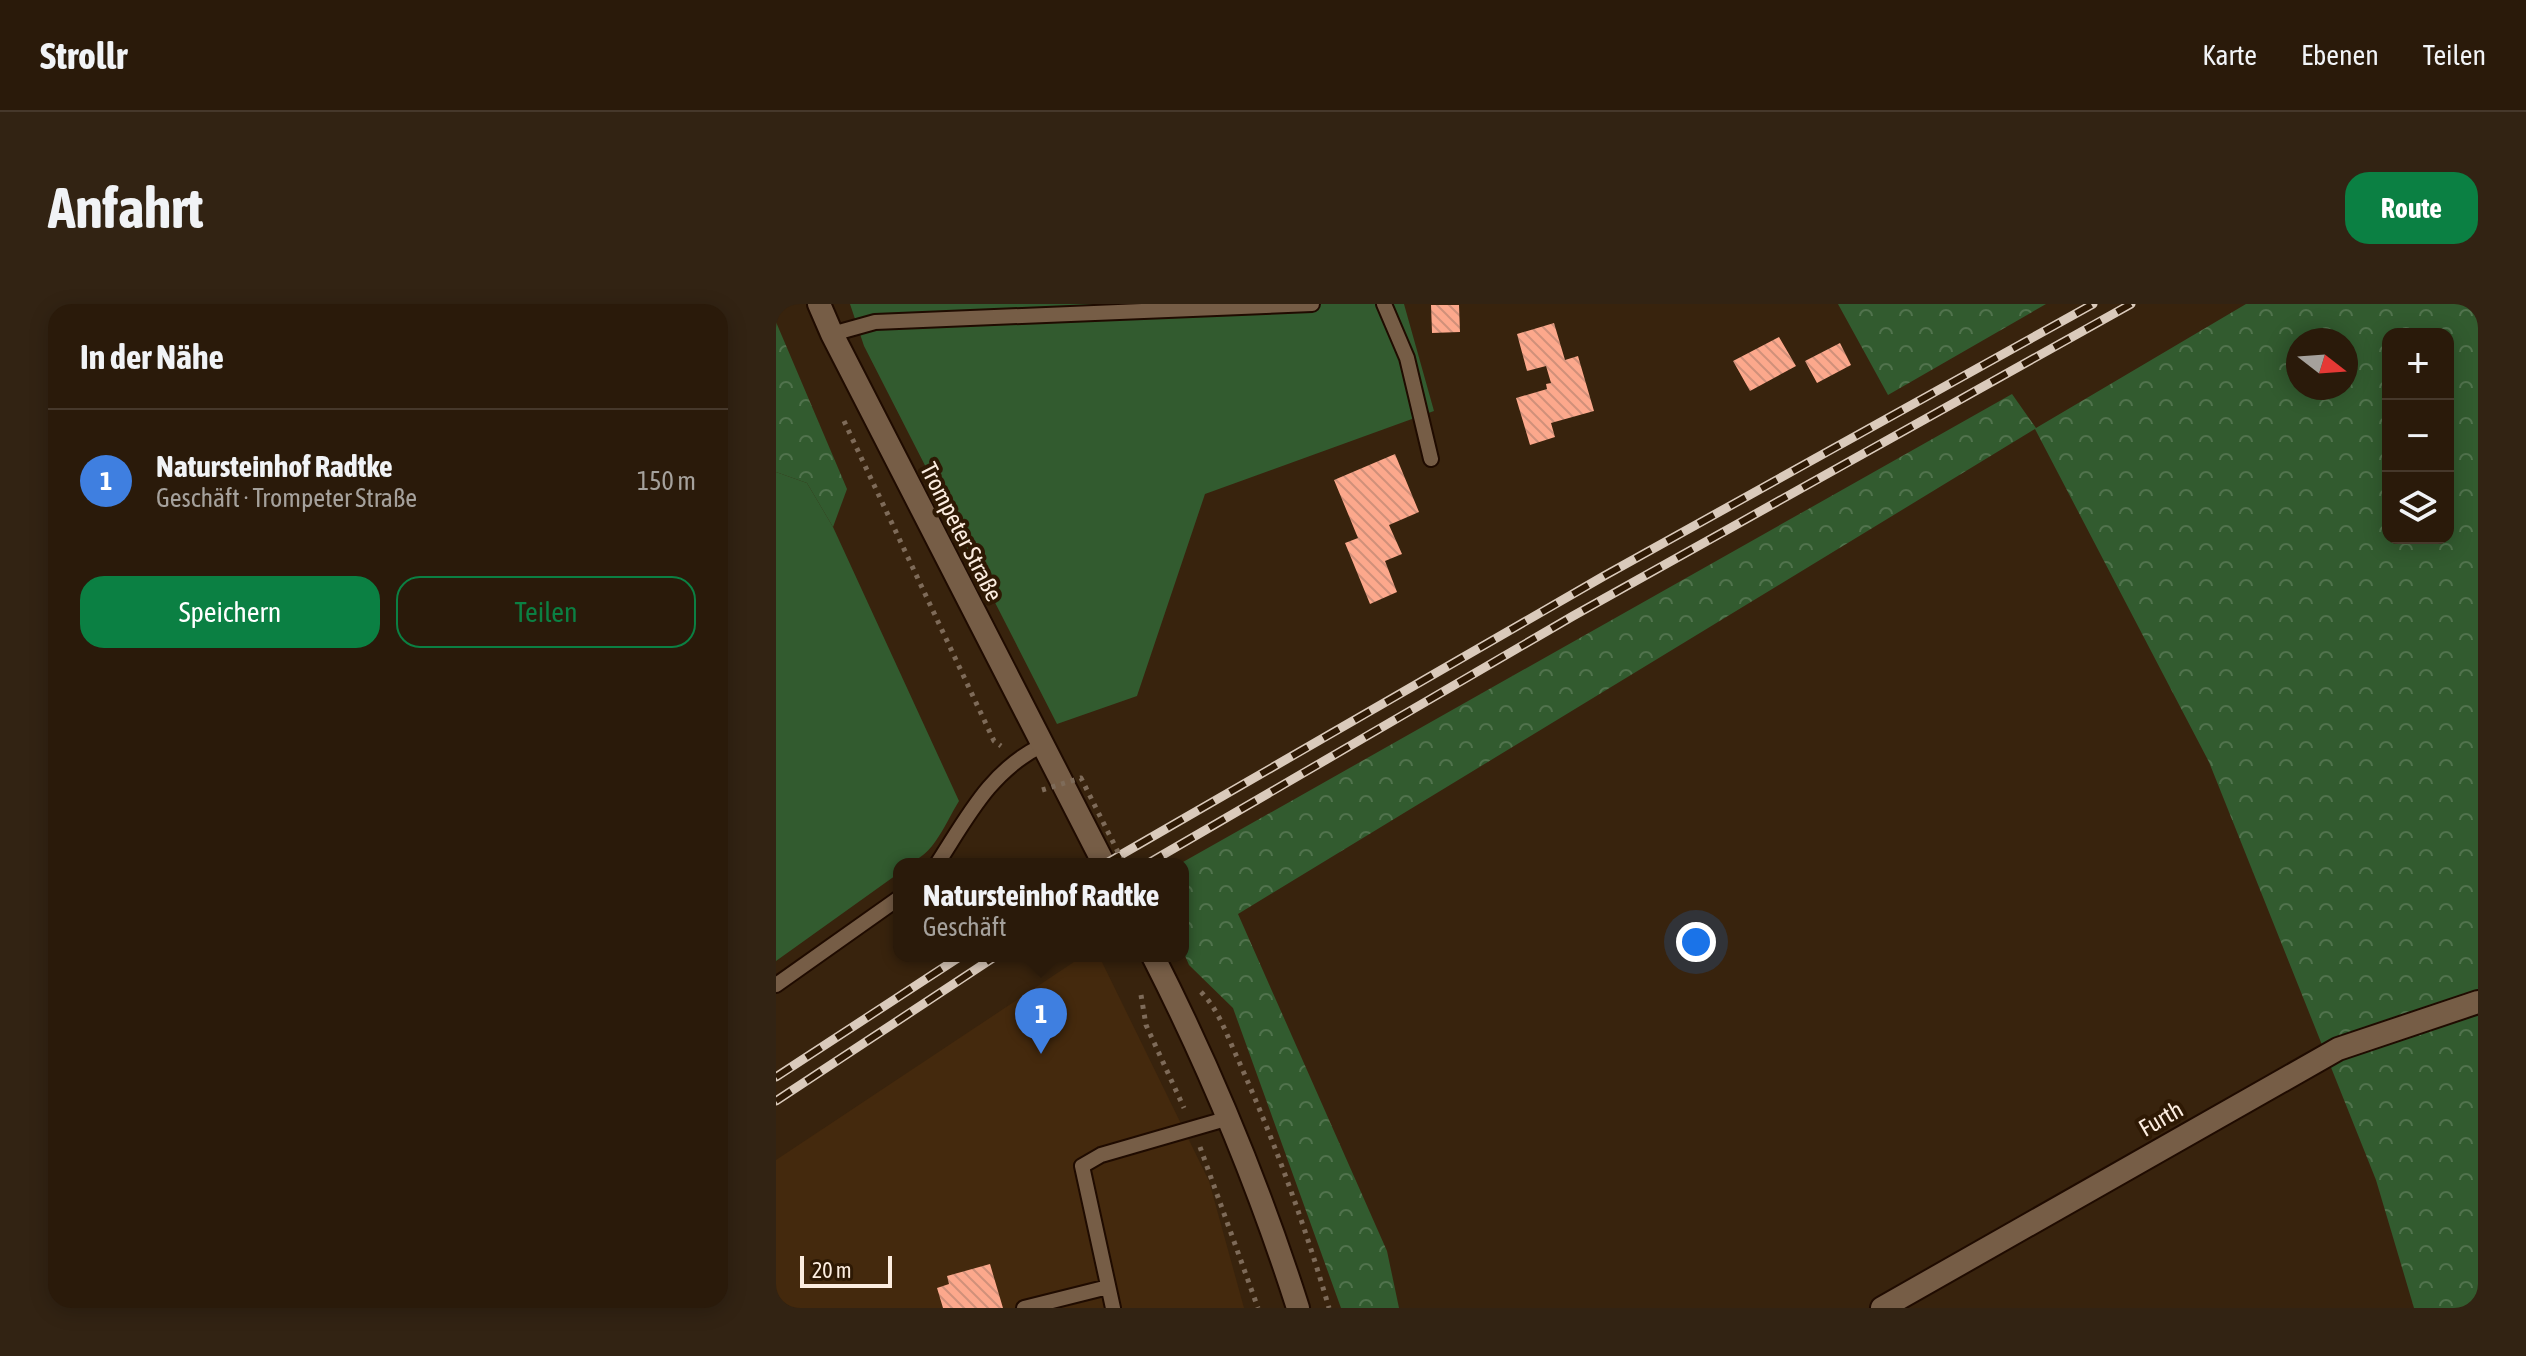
<!DOCTYPE html>
<html lang="de">
<head>
<meta charset="utf-8">
<style>
	:root { --surface:#2a1a0a; --page:#322313; --text:#f1f3f6; --muted:#a5a19c; --line:#46382b; --accent:#0b8043 }
	body { margin:0; font-family:"Asap Condensed",sans-serif; background:var(--page); color:var(--text) }
	.controls { position:absolute; right:24px; top:24px; display:grid; overflow:hidden; border-radius:16px; box-shadow:0 4px 20px #0003 }
	.controls button { width:72px; height:72px; display:grid; place-items:center; padding:0; border:0; border-bottom:2px solid var(--line); background:var(--surface); color:var(--text); font:40px sans-serif }
	.compass { position:absolute; left:1510px; top:24px; width:72px; height:72px; border-radius:50%; background:var(--surface); box-shadow:0 4px 20px #0003; rotate:107deg }
	.scale { position:absolute; left:24px; bottom:20px; width:92px; box-sizing:border-box; padding-left:8px; border:4px solid #fcede0; border-top:0; font-size:22px; line-height:28px; white-space:nowrap; color:#fcede0; -webkit-text-stroke:6px #2e1904; paint-order:stroke }
	.you { position:absolute; left:920px; top:638px; width:28px; height:28px; margin:-20px; border:6px solid #fff; border-radius:50%; background:#1a73e8; box-shadow:0 0 0 12px #1a73e833 }
	.badge { display:grid; place-items:center; width:52px; height:52px; border-radius:50%; background:var(--accent); color:#fff; font-size:26px; font-weight:700 }
	.pin { position:absolute; translate:-50% -66px; filter:drop-shadow(0 2px 4px #0008) }
	.pin::after { content:''; position:absolute; top:42px; width:28px; height:24px; background:inherit; clip-path:polygon(0 0,100% 0,50% 100%) }
	.popup { position:absolute; left:117px; top:554px; width:296px; height:104px; box-sizing:border-box; display:grid; place-content:center; border-radius:16px; background:var(--surface); filter:drop-shadow(0 2px 6px #0005); font-size:26px; white-space:nowrap; color:var(--muted) }
	.popup b { font-size:30px; color:var(--text) }
	.popup::after { content:''; position:absolute; left:50%; top:100%; margin-left:-16px; border:16px solid transparent; border-top-color:var(--surface) }
	.list { margin:0; padding:0; list-style:none }
	h2 { display:flex; justify-content:space-between; align-items:center; height:104px; margin:0; padding:0 32px; font-size:34px }
	h2 small { font-size:26px; font-weight:400; color:var(--muted) }
	.list li { display:grid; grid-template-columns:52px 1fr auto; gap:24px; align-items:center; box-sizing:border-box; height:144px; padding:0 32px; border-top:2px solid var(--line) }
	.list b { display:block; font-size:30px; white-space:nowrap }
	.list p { margin:0; font-size:26px; white-space:nowrap; color:var(--muted) }
	.list em { font-size:26px; font-style:normal; color:var(--muted) }
	.actions { display:flex; gap:16px; padding:24px 32px }
	.actions a { flex:1; padding:18px 0; border:2px solid var(--accent); border-radius:24px; text-align:center; font-size:28px; color:var(--accent) }
	.actions .main { background:var(--accent); color:#fff }
	.icon { flex:none; width:44px; height:44px; fill:none; stroke:currentColor; stroke-width:2; stroke-linecap:round; stroke-linejoin:round }
	.map { position:relative; flex:none; width:1702px; height:1004px; overflow:hidden; border-radius:24px }
	header { display:flex; align-items:center; gap:48px; box-sizing:border-box; height:112px; padding:0 40px; background:var(--surface); border-bottom:2px solid var(--line) }
	header strong { font-size:38px }
	nav { display:flex; gap:44px; margin-inline-start:auto; font-size:28px }
	.intro { display:flex; align-items:center; justify-content:space-between; box-sizing:border-box; height:192px; padding:0 48px }
	h1 { margin:0; font-size:56px }
	.button { padding:20px 36px; border-radius:24px; background:var(--accent); color:#fff; font-size:28px; font-weight:700 }
	main { display:flex; gap:48px; padding:0 48px }
	aside { flex:1; background:var(--surface); border-radius:24px; box-shadow:0 4px 20px #0003 }
	.map>svg:first-child { display:block }
</style>
</head>
<body>
<header>
<strong>Strollr</strong>
<nav><a>Karte</a><a>Ebenen</a><a>Teilen</a></nav>
</header>
<div class="intro"><h1>Anfahrt</h1><a class="button">Route</a></div>
<main>
<aside>
<h2>In der Nähe<small></small></h2>
<ul class="list">
<li><span class="badge" style="background:#3f7fe0">1</span><div><b>Natursteinhof Radtke</b><p>Geschäft · Trompeter Straße</p></div><em>150 m</em></li>
</ul>
<div class="actions"><a class="main">Speichern</a><a>Teilen</a></div>
</aside>
<div class="map">
<svg width="1702" height="1004" viewBox="0 0 1702 1004">
	<defs>
		<pattern id="forest-crowns" width="20" height="18" patternUnits="userSpaceOnUse" patternTransform="scale(2)"><rect width="20" height="18" fill="#325b2f"/><path d="M2 6a3 3 0 1 1 6 0M12 15a3 3 0 1 1 6 0" fill="none" stroke="#51734d"/></pattern>
		<pattern id="building-back-hatch" width="6" height="6" patternUnits="userSpaceOnUse" patternTransform="scale(2)"><rect width="6" height="6" fill="#fca88c"/><path d="M-1 5l2 2M0 0l6 6M5-1l2 2" fill="none" stroke="#d0907a"/></pattern>
	</defs>
	<rect width="100%" height="100%" fill="#38230d"/>
	<!-- built -->
	<path fill="#44290d" d="M 307,652 L 323,652 L 433,877 L 468,1004 L 0,1004 L 0,856 Z"/>
	<!-- green -->
	<path fill="#325b2f" d="M 74,0 L 628,0 L 658,107 L 429,190 L 361,392 L 281,420 L 88,42 Z
		M 0,168 L 31,179 L 57,223 L 183,497 C 168,521 155,560 123,560 L 123,569 L 0,657 Z"/>
	<!-- forest -->
	<path fill="url(#forest-crowns)" fill-rule="evenodd" d="M 1062,0 L 1270,0 L 1112,91 Z
		M 1470,0 L 1702,0 L 1702,1004 L 1638,1004 L 1600,876 L 1433,458 L 1259,125 L 462,610 L 611,947 L 623,1004 L 565,1004 L 457,704 L 413,661 L 407,647 L 407,558 L 1236,90 L 1260,124 ZM 1612,30 L 1672,30 L 1672,234 L 1612,234 ZM 1522,36 L 1570,36 L 1570,84 L 1522,84 Z
		M 0,18 L 71,185 L 57,223 L 31,179 L 0,168 Z"/>
	<!-- building -->
	<path fill="url(#building-back-hatch)" d="M 655,1 L 683,1 L 684,28 L 656,29 Z
		M 778,19 L 789,56 L 802,52 L 818,107 L 775,119 L 779,133 L 754,141 L 740,94 L 771,85 L 770,80 L 775,79 L 770,62 L 751,67 L 741,30 Z
		M 1003,33 L 1020,62 L 974,87 L 957,57 Z
		M 1064,39 L 1075,61 L 1041,79 L 1029,57 Z
		M 619,150 L 643,208 L 613,221 L 626,250 L 609,257 L 621,288 L 594,300 L 569,239 L 582,234 L 558,176 Z
		M 214,960 L 227,1004 L 167,1004 L 161,984 L 173,980 L 171,972 Z"/>
	<g fill="none" stroke-linecap="round" stroke-linejoin="round">
		<!-- service casing -->
		<g stroke="#1f0b00" stroke-width="18">
			<path id="service" d="M 608,0 L 631,54 L 655,155
				M 56,30 L 99,18 L 536,0
				M 161,560 C 191,514 214,467 265,442
				M 0,681 L 123,594
				M 248,1004 L 332,983
				M 337,1004 L 306,862 L 325,851 L 453,814"/>
		</g>
		<!-- minor casing -->
		<g stroke="#1f0b00" stroke-width="26">
			<path id="minor" d="M 1106,1004 L 1562,745 L 1702,698"/>
		</g>
		<!-- secondary casing -->
		<g stroke="#1f0b00" stroke-width="26">
			<path id="secondary" d="M 43,0 L 56,30 L 328,560
				M 377,652 C 435,766 483,882 522,1004"/>
		</g>
		<!-- path -->
		<path stroke="#7e6b59" stroke-width="5" stroke-dasharray="4 6" stroke-linecap="butt" d="M 68,117 L 218,437 L 225,442
			M 425,688 C 442,705 450,729 460,751 C 497,833 528,918 553,1004
			M 365,691 L 370,721 L 408,804
			M 424,843 L 482,1004"/>
		<!-- service -->
		<use href="#service" stroke="#765d46" stroke-width="14"/>
		<!-- minor -->
		<use href="#minor" stroke="#765d46" stroke-width="22"/>
		<!-- secondary -->
		<use href="#secondary" stroke="#765d46" stroke-width="22"/>
		<!-- rail casing -->
		<g stroke="#dacabb" stroke-width="9">
			<path id="rail" d="M 329,560 L 828,272 L 1317,0
				M 371,560 L 797,312 L 1355,0
				M 0,773 L 185,652
				M 0,797 L 220,652"/>
		</g>
		<!-- rail -->
		<use href="#rail" stroke="#2e1904" stroke-width="6" stroke-dasharray="18" stroke-linecap="butt"/>
		<!-- path-bridge -->
		<path stroke="#7e6b59" stroke-width="5" stroke-dasharray="4 6" stroke-linecap="butt" d="M 266,486 L 305,474 L 348,560"/>
	</g>
	<g text-anchor="middle" stroke-width="8" stroke-linejoin="round" paint-order="stroke">
		<!-- street labels -->
		<g font-size="24" fill="#fcede0" stroke="#2e1904">
			<text transform="translate(185 228) rotate(63)" y="8">Trompeter Straße</text>
			<text transform="translate(1385 815) rotate(-30)" y="8">Furth</text>
		</g>
	</g>
</svg>
<div class="controls">
<button>+</button>
<button>−</button>
<button><svg class="icon" aria-label="layers" viewBox="0 0 24 24"><path d="M12 4l9 5-9 5-9-5zM3 14l9 5 9-5"/></svg></button>
</div>
<svg class="compass" viewBox="-18 -18 36 36"><path d="M0-13l5 13h-10z" fill="#e53935"/><path d="M0 13l5-13h-10z" fill="#a5a19c"/></svg>
<div class="scale">20 m</div>
<div class="you"></div>
<div class="pin badge" style="left:265px;top:750px;background:#3f7fe0">1</div>
<div class="popup"><b>Natursteinhof Radtke</b>Geschäft</div>
</div>
</main>
</body>
</html>
